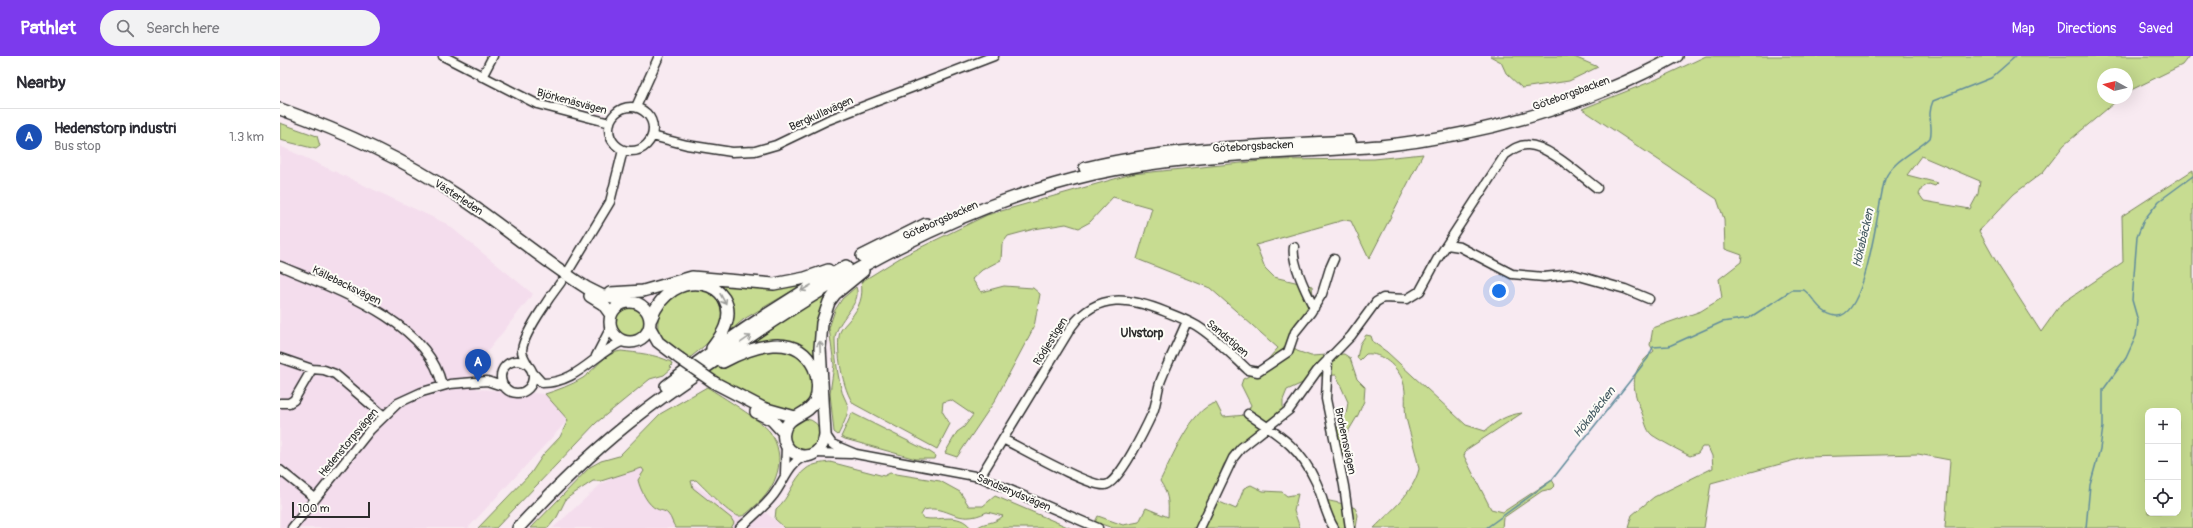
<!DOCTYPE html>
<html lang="en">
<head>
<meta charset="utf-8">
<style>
	:root { --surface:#fff; --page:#f2f2f3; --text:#2b2b33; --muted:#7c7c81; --line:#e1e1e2; --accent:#7c3aed }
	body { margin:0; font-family:Pangolin,sans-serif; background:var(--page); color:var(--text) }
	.controls { position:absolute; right:12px; bottom:12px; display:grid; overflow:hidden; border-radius:8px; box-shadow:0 4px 16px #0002 }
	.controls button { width:36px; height:36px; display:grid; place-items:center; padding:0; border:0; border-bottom:1px solid var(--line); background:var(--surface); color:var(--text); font:20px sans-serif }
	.compass { position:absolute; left:1817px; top:12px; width:36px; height:36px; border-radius:50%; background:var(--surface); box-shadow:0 4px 16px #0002; rotate:278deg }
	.scale { position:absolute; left:12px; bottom:10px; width:78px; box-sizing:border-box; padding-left:4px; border:2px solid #2b2b2b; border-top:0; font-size:11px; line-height:14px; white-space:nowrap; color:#2b2b2b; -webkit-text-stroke:3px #fdfcf7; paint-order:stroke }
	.you { position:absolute; left:1219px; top:235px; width:14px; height:14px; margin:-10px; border:3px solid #fff; border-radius:50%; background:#1a73e8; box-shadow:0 0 0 6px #1a73e833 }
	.badge { display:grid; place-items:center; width:26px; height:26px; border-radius:50%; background:var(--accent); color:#fff; font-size:13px; font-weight:700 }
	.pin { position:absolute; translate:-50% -33px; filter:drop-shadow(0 1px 2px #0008) }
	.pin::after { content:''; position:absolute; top:21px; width:14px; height:12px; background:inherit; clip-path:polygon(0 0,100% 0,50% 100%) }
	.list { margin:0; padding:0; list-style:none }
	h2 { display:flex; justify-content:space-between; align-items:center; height:52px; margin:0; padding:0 16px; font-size:17px }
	h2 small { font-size:13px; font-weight:400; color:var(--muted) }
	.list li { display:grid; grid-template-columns:26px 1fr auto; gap:12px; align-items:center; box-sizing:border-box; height:56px; padding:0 16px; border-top:1px solid var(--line) }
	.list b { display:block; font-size:15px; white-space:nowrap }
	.list p { margin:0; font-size:13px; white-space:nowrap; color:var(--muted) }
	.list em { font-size:13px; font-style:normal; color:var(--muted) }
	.icon { flex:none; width:22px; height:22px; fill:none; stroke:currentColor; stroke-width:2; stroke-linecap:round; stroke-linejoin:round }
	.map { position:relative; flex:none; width:1913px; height:472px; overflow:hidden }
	header { display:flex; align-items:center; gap:24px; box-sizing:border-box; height:56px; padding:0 20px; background:var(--accent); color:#fff }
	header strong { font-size:19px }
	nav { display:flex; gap:22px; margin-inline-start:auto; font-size:14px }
	.search { width:280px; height:36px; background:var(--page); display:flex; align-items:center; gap:10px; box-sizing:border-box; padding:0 14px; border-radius:22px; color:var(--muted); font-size:15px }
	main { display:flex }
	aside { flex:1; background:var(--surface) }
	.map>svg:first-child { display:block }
</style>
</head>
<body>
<header>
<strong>Pathlet</strong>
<div class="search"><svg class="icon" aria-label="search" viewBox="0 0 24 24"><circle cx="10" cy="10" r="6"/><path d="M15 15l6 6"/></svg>Search here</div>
<nav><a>Map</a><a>Directions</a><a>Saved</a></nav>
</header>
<main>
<aside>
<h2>Nearby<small></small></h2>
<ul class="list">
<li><span class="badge" style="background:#1a4fb4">A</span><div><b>Hedenstorp industri</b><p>Bus stop</p></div><em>1.3 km</em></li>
</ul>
</aside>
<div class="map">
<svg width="1913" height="472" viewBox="0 0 1913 472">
	<rect width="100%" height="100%" fill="#f8eaf1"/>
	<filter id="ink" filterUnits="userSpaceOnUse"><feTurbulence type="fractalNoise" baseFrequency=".025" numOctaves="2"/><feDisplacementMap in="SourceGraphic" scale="8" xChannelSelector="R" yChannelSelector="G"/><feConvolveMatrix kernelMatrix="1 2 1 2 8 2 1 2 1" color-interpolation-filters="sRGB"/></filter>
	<g filter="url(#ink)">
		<!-- built -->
		<path fill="#f4dded" d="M 0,90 L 167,168 L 253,238 L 192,315 L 197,333 L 265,338 L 288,364 L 188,472 L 0,472 Z
			M 371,410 L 400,419 L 464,462 L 477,449 L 504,472 L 273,472 L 320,429 L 344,414 Z"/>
		<!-- green -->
		<path fill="#c7dc91" stroke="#79845e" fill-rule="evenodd" d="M 1210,0 L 1292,0 L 1318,11 L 1289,25 L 1242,32 L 1226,17 L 1221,6 Z
			M 1426,0 L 1909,0 L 1902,9 L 1847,36 L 1847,18 L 1823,18 L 1823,42 L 1840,42 L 1784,89 L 1763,116 L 1734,138 L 1699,175 L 1718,209 L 1761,276 L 1781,248 L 1843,206 L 1842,160 L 1913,114 L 1913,472 L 1665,472 L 1670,404 L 1638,398 L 1526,401 L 1431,427 L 1424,472 L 1348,472 L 1352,459 L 1374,441 L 1433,412 L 1432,400 L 1428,391 L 1422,391 L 1418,397 L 1410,400 C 1400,395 1381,385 1372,379 C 1366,374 1365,364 1362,357 C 1351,331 1349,314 1374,295 L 1370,289 L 1373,272 L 1421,255 L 1442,242 L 1439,223 L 1461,206 L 1462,199 L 1445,193 L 1444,163 L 1437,143 L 1302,53 L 1375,24 ZM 1641,100 L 1700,125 L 1698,138 L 1690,153 L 1644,145 L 1639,138 L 1642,132 L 1649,128 L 1655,130 L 1658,127 L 1627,119 ZM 1868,355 L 1898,355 L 1898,457 L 1868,457 Z
			M 0,67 L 37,80 L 40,90 L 36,93 L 0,84 Z
			M 1143,98 L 1089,203 L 1071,165 L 1064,164 L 976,189 L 985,212 L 994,221 L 1032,230 L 1033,241 L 1009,284 L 1017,295 L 1031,300 L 1064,298 L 1070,302 L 1077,323 L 1085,331 L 1084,345 L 1078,359 L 1066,379 L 1061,411 L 1056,378 L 1059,367 L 1066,359 L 1068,346 L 1056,319 L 1038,320 L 1007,334 L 1003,344 L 1003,355 L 952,398 L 944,408 L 930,442 L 956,453 L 964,432 L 971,429 L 983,435 L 1002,436 L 1007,440 L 1018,438 L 1014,455 L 1020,472 L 833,472 L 815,466 L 818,460 L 843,469 L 859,466 L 866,452 L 888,461 C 889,446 888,437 880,425 C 891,404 912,351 936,347 L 943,361 L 966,359 L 971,349 L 961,329 L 963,323 C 979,316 986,305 998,292 L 930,232 L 857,203 L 872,152 L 833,141 L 810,166 L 799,172 L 786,168 L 754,173 L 728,180 L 722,188 L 721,204 L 702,214 L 692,223 L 701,236 L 724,230 L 753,232 L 760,238 L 754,271 L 714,346 L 677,401 L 665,397 L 677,376 L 684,371 L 693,359 L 671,344 L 663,346 L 662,355 L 670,368 L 657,393 L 574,348 C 563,336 555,291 560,276 C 562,271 567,267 570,263 C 579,252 584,240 581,226 L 623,200 L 707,159 L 852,118 L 991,104 L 1094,103 Z
			M 437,228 C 466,231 494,235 522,229 L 464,263 L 450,275 C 453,256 453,242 437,228 Z
			M 555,231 L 538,312 L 514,288 L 454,296 Z
			M 576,231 C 583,248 556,263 555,283 C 555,299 557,316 561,332 C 562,338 566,344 568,350 C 569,358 562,371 558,379 L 554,376 L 550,337 L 554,309 L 549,272 L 555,254 L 562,243 Z
			M 411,232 C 427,234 439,237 441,255 C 442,263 442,269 438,276 C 434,282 415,298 408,303 L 379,281 C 374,254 385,240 411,232 Z
			M335 265a16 16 0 1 1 32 0a16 16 0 1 1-32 0Z
			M 1086,279 L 1091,280 L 1093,286 L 1107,296 L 1186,369 L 1205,375 C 1217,365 1226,359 1242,357 L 1186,394 L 1184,400 L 1211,453 L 1223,456 L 1272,424 L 1275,429 L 1271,433 L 1262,435 L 1223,462 L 1222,472 L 1094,472 C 1111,455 1133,437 1139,413 C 1136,395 1130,379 1126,362 C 1124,350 1127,337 1123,325 C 1118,311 1101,296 1086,298 L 1080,304 L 1077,302 L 1080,288 Z
			M 510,294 C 519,300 528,308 532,319 C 539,336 525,360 506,357 C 481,353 450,329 429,317 L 443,308 L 474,295 Z
			M 341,295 C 358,297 375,298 391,306 L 392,309 L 390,311 L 392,312 L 384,319 L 370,323 L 316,367 L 216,472 L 198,472 L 251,417 L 263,399 L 280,381 L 288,364 L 265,338 C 278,334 291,329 303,322 C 316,313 324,297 341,295 Z
			M 427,331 C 441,340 482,365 490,376 C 508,402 497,432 474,451 C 469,455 465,461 458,460 C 448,458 425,432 416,424 L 411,425 L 413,432 L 451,462 L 454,467 L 451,472 L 396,472 C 392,468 392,462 388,458 C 384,454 381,455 377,453 C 368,450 360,433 358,424 L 364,415 L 362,412 L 321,425 L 313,425 L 293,438 L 286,443 L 277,461 L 268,472 L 251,472 L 310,411 L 321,405 L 339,400 L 380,358 Z
			M 572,357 L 650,396 L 656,400 L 655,403 L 636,403 L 565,383 L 561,381 Z
			M509 379a16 16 0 1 1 32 0a16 16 0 1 1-32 0Z
			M 550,406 L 604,420 L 610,417 L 660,425 L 680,436 L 689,450 L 703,450 L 715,440 L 790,472 L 697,472 C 705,465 713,469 723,460 L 707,456 C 676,471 669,448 644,454 L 641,459 L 643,462 C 659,466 678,455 691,472 L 505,472 L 495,463 L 496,453 C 510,442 513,422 526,413 C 532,408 542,407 550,406 Z
			M 1040,442 C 1052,447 1063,446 1075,452 L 1078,459 L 1076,472 L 1055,472 Z"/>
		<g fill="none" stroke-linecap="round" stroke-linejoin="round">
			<!-- stream -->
			<path stroke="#618c9c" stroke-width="1.5" d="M 1206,472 L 1271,425 L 1368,302 L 1373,291 L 1389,290 L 1442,266 L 1469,262 L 1512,234 L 1524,234 C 1535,242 1538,257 1556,260 C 1587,264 1598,144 1605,123 C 1612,105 1637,95 1650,82 C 1654,70 1646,61 1653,45 L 1711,22 L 1736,0
				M 1806,472 L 1810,429 L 1820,393 L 1823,371 L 1823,334 L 1846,302 L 1856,280 L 1858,265 L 1852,244 L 1857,181 L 1864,164 L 1879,145 L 1913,120"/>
			<!-- minor casing -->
			<g stroke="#2b2b2b" stroke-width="11">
				<path id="minor" d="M 163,0 L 257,48 L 330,67
					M 202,21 L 213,0
					M 356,51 L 379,0
					M329 73a22 22 0 1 1 44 0a22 22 0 1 1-44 0Z
					M 372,80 L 407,89 L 452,96 L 475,95 L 496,89 L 548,64 L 714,0
					M 1167,189 L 1180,191 L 1232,218 L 1264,221 L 1292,218 L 1345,233 L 1369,243
					M 1014,191 C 1011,206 1027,238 1034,252
					M 0,210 C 54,233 148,265 162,329
					M 289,214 L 330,146 L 343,94
					M 316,300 L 331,271
					M 0,302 L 32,313 L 44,314 L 55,318 L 104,360
					M 1048,303 L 1046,343 L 1064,430 L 1070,472
					M221 321a16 16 0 1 1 32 0a16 16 0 1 1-32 0Z
					M 248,309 C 246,305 242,299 242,295 C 242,280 271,239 281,226
					M 253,317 L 262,327 C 297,327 314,298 343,285
					M 0,347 L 9,347 L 14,344 L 32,313
					M 968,358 C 999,379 1020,391 1036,426 C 1043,441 1045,458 1054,472
					M 545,378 L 552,388 L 576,398 L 700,421 L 818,472
					M 723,383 C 741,392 809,431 825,429 C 839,428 867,369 873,356 C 877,346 877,334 881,324 C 889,304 899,284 907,265
					M 535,397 L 571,398
					M 0,414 L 35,442
					M 505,418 L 506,389
					M 700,421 L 792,270 C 818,235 851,242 886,256 C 896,260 907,264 917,270 C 936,282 952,299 968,314 L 978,316 L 1008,296 L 1015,276 L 1031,256 L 1042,238 L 1050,212 L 1054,203
					M 12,472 L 90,374 L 118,347 L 142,336 L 170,328 L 207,325 L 225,331
					M 460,472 C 471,462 483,452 492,441 C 504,427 507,408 525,400
					M 920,472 L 953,402 L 961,392 L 1009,354 L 1037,315 L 1071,280 L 1096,246 L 1103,242 L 1127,243 L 1140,235 L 1158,202 L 1225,99 C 1232,94 1238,89 1247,89 C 1267,88 1301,120 1317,132"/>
			</g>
			<!-- highway casing -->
			<g stroke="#2b2b2b" stroke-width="14">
				<path id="highway" d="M 0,53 C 62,75 122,102 177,139 C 221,168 262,204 307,232 L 321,239 L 347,246
					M 805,112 C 892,91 981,90 1070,85
					M 582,200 L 646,168
					M 330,237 L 363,235 L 412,221 L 494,228 L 525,222 L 548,214
					M 310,240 L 323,248 L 331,259
					M330 266a20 20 0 1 1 40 0a20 20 0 1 1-40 0Z
					M 371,263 C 392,206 463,225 445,271 C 442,279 437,285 432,292
					M 370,272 L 378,286 L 399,302
					M 443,306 C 471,291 516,274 534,312 C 538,322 539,335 535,345 C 528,360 507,359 504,376 C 502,385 507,394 516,398 C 531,405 544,393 545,378 L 540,292 L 542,267 L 549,246 L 555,238 L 583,215
					M 435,327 L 483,352 L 515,361
					M 386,330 C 443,286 503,246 566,210
					M 476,356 L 492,364 L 504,377
					M 238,472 C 276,431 315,393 359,359 C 385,338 412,321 439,302 C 554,221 675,150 814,118 C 908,97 1004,98 1100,90 C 1202,79 1307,50 1397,0"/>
			</g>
			<!-- minor -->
			<use href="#minor" stroke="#fdfcf7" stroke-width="8"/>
			<!-- highway -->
			<use href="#highway" stroke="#fdfcf7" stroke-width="11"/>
			<!-- highway-bridge casing -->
			<g stroke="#2b2b2b" stroke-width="14" stroke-linecap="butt">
				<path id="highway-bridge" d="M 399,302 L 435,327"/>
			</g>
			<!-- highway-bridge -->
			<use href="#highway-bridge" stroke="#fdfcf7" stroke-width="11"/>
		</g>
		<!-- one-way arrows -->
		<defs><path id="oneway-shaft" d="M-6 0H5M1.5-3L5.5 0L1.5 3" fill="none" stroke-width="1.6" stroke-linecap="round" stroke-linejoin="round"/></defs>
		<g stroke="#9e9e9b">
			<use href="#oneway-shaft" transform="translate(526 232) rotate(150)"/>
			<use href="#oneway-shaft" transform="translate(443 243) rotate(61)"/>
			<use href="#oneway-shaft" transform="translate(466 283) rotate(-34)"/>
			<use href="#oneway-shaft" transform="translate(540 291) rotate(-93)"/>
		</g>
	</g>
	<g text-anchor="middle" stroke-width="4" stroke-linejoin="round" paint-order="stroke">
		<!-- street labels -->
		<g font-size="11" fill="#2b2b2b" stroke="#fdfcf7">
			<text transform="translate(1291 37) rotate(-20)" y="4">Göteborgsbacken</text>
			<text transform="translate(292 45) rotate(15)" y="4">Björkenäsvägen</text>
			<text transform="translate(541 57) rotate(-24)" y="4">Bergkullavägen</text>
			<text transform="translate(973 90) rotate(-3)" y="4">Göteborgsbacken</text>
			<text transform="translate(179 141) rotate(33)" y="4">Västerleden</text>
			<text transform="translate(660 164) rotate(-24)" y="4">Göteborgsbacken</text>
			<text transform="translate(67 229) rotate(26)" y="4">Källebacksvägen</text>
			<text transform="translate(948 282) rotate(40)" y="4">Sandstigen</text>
			<text transform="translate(770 285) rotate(-58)" y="4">Rödjestigen</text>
			<text transform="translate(1066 385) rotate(78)" y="4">Brohemsvägen</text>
			<text transform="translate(68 386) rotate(-50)" y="4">Hedenstorpsvägen</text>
			<text transform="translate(734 436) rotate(23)" y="4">Sandserydsvägen</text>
		</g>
		<!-- water labels -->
		<g font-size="12" font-style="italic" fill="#465b63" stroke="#fdfcf7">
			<text transform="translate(1583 182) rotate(-77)" y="4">Hökabäcken</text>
			<text transform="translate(1314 356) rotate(-52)" y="4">Hökabäcken</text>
		</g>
		<!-- neighbourhood labels -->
		<g font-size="12" font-weight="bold" fill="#2b2b2b" stroke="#fdfcf7">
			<text x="862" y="281">Ulvstorp</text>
		</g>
	</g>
</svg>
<div class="controls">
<button>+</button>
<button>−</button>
<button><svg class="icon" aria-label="locate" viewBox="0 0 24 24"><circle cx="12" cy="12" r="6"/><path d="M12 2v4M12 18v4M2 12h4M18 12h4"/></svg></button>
</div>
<svg class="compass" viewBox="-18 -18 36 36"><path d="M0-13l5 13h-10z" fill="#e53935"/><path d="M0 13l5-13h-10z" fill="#7c7c81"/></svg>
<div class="scale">100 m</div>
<div class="you"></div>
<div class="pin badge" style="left:198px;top:326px;background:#1a4fb4">A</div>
</div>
</main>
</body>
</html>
